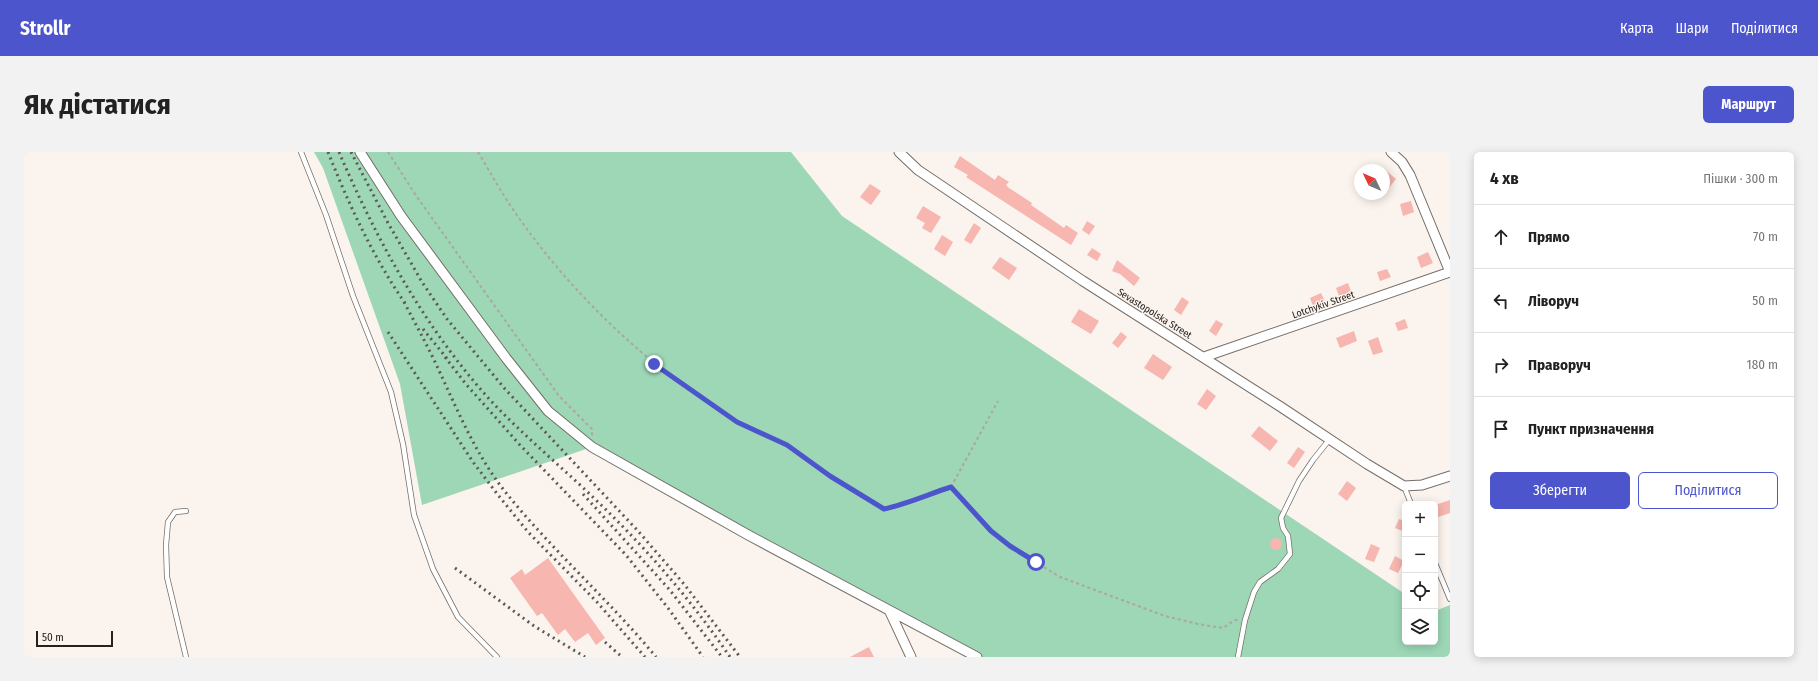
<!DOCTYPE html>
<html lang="uk">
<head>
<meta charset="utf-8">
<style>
	:root { --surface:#fff; --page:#f2f2f2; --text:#222; --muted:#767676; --line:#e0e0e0; --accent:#4c55cb }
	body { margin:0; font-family:"Fira Sans Condensed",sans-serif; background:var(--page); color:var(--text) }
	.controls { position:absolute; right:12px; bottom:12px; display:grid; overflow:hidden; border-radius:6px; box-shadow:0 2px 10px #0003 }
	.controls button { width:36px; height:36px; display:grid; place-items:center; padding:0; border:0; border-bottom:1px solid var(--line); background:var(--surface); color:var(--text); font:20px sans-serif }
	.compass { position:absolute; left:1330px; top:12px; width:36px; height:36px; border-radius:50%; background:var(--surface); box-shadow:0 2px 10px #0003; rotate:314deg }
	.scale { position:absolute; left:12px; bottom:10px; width:77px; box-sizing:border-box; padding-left:4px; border:2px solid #24211f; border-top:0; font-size:11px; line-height:14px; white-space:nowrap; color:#24211f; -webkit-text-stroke:3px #fbf3ed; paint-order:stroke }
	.stop { position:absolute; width:12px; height:12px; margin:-9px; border:3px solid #4c55cb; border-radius:50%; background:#fff }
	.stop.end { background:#4c55cb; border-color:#fff; box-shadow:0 1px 4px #0008 }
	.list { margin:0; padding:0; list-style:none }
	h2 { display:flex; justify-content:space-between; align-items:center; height:52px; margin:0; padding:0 16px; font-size:17px }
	h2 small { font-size:13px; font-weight:400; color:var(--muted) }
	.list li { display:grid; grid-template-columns:26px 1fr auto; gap:12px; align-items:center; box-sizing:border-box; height:64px; padding:0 16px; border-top:1px solid var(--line) }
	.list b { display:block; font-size:15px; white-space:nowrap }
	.list em { font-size:13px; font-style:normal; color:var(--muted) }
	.actions { display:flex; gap:8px; padding:12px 16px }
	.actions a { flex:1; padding:9px 0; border:1px solid var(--accent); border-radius:6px; text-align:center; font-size:14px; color:var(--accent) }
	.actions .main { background:var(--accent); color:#fff }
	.icon { flex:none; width:22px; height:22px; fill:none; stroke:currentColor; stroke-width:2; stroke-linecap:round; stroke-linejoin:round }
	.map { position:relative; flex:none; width:1426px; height:505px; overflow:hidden; border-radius:6px }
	header { display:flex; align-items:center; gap:24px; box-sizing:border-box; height:56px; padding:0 20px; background:var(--accent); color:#fff }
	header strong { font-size:19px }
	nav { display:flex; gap:22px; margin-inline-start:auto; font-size:14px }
	.intro { display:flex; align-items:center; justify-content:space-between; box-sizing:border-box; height:96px; padding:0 24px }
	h1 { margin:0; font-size:28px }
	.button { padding:10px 18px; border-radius:6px; background:var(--accent); color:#fff; font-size:14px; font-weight:700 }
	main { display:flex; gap:24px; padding:0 24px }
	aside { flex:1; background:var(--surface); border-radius:6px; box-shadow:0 2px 10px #0003 }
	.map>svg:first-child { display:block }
</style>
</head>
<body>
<header>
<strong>Strollr</strong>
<nav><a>Карта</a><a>Шари</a><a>Поділитися</a></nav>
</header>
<div class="intro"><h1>Як дістатися</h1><a class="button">Маршрут</a></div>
<main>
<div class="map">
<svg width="1426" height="505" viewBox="0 0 1426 505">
	<rect width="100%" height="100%" fill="#fbf3ed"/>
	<!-- green -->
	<path fill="#9dd7b6" d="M 290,0 L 767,0 L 818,64 L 1381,442 L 1381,490 L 1411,490 L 1411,459 L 1426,453 L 1426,505 L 953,505 L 568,295 L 398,353 L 376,232 L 299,16 Z"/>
	<!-- building -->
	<path fill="#f7b6af" d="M 936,4 L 971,28 L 974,23 L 985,30 L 982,33 L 985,36 L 1008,51 L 1007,53 L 1040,76 L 1042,73 L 1054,81 L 1047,93 L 942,25 L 944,23 L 930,15 Z
		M 1360,17 L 1372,27 L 1360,42 Z
		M 846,32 L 857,39 L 847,53 L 836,45 Z
		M 1387,49 L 1390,60 L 1379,64 L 1376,52 Z
		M 899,54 L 917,65 L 907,81 L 898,76 L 901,71 L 892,66 Z
		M 1063,69 L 1071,74 L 1065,83 L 1058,78 Z
		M 950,71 L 957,76 L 947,92 L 940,88 Z
		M 918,83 L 929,90 L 921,104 L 910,97 Z
		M 1068,96 L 1077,102 L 1073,109 L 1063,103 Z
		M 1404,100 L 1409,111 L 1397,116 L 1393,105 Z
		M 976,105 L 993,116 L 985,128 L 968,116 Z
		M 1093,108 L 1116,126 L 1110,134 L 1096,122 L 1088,119 Z
		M 1363,117 L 1367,125 L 1356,129 L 1353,120 Z
		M 1324,131 L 1328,142 L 1316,147 L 1312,136 Z
		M 1297,141 L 1302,152 L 1290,157 L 1286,146 Z
		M 1158,145 L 1165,150 L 1157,163 L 1150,158 Z
		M 1055,157 L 1075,169 L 1067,182 L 1047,170 Z
		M 1381,167 L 1384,176 L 1374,179 L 1371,171 Z
		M 1192,168 L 1199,172 L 1192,184 L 1185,179 Z
		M 1330,179 L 1333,189 L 1316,196 L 1312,186 Z
		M 1097,180 L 1103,185 L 1094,196 L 1088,191 Z
		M 1354,185 L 1359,200 L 1349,203 L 1344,189 Z
		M 1129,202 L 1148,215 L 1139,228 L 1120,216 Z
		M 1183,237 L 1192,244 L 1182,258 L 1173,252 Z
		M 1235,274 L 1254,289 L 1246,299 L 1227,284 Z
		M 1274,295 L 1281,300 L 1270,316 L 1263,311 Z
		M 1323,329 L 1332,336 L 1323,349 L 1314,342 Z
		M 1426,348 L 1426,361 L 1414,365 L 1411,353 Z
		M 1375,367 L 1381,369 L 1381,380 L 1371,376 Z
		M1246 392a6 6 0 1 1 12 0a6 6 0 1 1-12 0Z
		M 1347,392 L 1356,396 L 1350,410 L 1341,407 Z
		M 1371,404 L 1380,409 L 1374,421 L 1365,417 Z
		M 524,406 L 581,486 L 572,493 L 564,481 L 551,490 L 541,477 L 534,483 L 518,461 L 513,464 L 486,426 L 498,417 L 501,423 Z
		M 845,495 L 850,505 L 826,505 Z"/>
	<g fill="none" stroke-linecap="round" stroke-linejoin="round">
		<!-- lane casing -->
		<g stroke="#756e69" stroke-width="6">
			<path id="lane" d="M 277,0 L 302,63 L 329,144 L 367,240 L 379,292 L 390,363 L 409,417 L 434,465 L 473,505
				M 1380,334 L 1387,352
				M 162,359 L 151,360 L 144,370 L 142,393 L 143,425 L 162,505
				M 1411,411 L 1426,447
				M 1214,505 L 1221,468 L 1230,440 L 1236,430 L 1254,417 L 1266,402 L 1264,384 L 1259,376 L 1257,366 L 1275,329 L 1289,308 L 1305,288"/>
		</g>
		<!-- street casing -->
		<g stroke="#756e69" stroke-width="11">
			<path id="street" d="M 336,0 L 377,64 L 482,206 L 524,259 L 568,295 L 726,384 L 953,505
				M 875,0 L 894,18 L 1059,129 L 1257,255 L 1343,312 L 1380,334 L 1398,333 L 1426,324
				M 1367,0 L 1378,10 L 1386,23 L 1426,120
				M 1180,205 L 1426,120
				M 866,460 L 887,505"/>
		</g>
		<!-- path -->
		<path stroke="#aca5a1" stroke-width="2" stroke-dasharray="3 3" stroke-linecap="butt" d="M 364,0 L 393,45 L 535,244 L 568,277 L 568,284
			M 454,0 C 466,20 477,40 490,59 C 549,144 624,215 712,269 C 728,279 748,283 764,293 C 796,314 825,340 860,357 C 883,353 905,342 927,335 L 967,379 L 986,394 L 1036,425 L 1141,464 L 1174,472 L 1199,476 L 1211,468 L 1215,468
			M 927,335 L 974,249"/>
		<!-- lane -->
		<use href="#lane" stroke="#fff" stroke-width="4.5"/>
		<!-- street -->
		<use href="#street" stroke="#fff" stroke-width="9"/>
		<!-- rail -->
		<path stroke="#5d5956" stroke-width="3" stroke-dasharray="2 4" stroke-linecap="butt" d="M 304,0 C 325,53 350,107 383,154
			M 315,0 C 353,89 402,178 468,250 C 501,285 539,316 574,350 C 623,397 668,449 706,505
			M 327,0 L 364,71 L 398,130 L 423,167 L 481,237 L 614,379 L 660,432 L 716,505
			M 380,150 C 391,171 402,191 412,212 C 433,257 452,304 483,342 C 529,399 585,448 632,505
			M 399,177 L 425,209
			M 364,180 L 449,310 L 474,343 L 504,380 L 572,449 L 621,505
			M 421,205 L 441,231 L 495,292 L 602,403 L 644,456 L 679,505
			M 559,342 L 645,437 L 698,505
			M 431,416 L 510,474 L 561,505
			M 581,490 L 598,505"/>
	</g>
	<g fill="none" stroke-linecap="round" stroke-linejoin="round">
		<!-- route -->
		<path stroke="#4c55cb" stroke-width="5" d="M 630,212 L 713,270 L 763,293 L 806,324 L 860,357 C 883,352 905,342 927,335 L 967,379 L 986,394 L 1012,410"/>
	</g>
	<g text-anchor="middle" stroke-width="3" stroke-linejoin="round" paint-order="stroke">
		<!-- street labels -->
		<g font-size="10" fill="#24211f" stroke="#fbf3ed">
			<text transform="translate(1299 152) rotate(-19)" y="4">Lotchykiv Street</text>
			<text transform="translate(1131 161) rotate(32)" y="4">Sevastopolska Street</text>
		</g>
	</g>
</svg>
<div class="controls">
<button>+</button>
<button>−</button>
<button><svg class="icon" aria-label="locate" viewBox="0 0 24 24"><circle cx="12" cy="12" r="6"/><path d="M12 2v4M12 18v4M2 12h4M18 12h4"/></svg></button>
<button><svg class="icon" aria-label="layers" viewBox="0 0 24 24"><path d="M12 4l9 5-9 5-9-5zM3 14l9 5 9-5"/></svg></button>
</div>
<svg class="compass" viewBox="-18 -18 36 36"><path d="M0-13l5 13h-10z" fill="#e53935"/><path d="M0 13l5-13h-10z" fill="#767676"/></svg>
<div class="scale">50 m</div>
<div class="stop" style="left:1012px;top:410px"></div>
<div class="stop end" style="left:630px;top:212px"></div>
</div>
<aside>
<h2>4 хв<small>Пішки · 300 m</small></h2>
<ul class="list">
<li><svg class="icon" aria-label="ahead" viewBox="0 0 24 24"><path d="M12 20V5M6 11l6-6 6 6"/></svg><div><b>Прямо</b></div><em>70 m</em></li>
<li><svg class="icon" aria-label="left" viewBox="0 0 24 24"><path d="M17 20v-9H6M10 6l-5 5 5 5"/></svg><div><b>Ліворуч</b></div><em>50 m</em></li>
<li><svg class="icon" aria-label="right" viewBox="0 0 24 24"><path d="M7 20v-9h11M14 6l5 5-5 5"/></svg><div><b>Праворуч</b></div><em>180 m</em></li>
<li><svg class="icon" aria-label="arrive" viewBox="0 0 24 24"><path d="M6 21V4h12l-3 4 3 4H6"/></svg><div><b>Пункт призначення</b></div></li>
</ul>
<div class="actions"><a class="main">Зберегти</a><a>Поділитися</a></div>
</aside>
</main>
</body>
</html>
